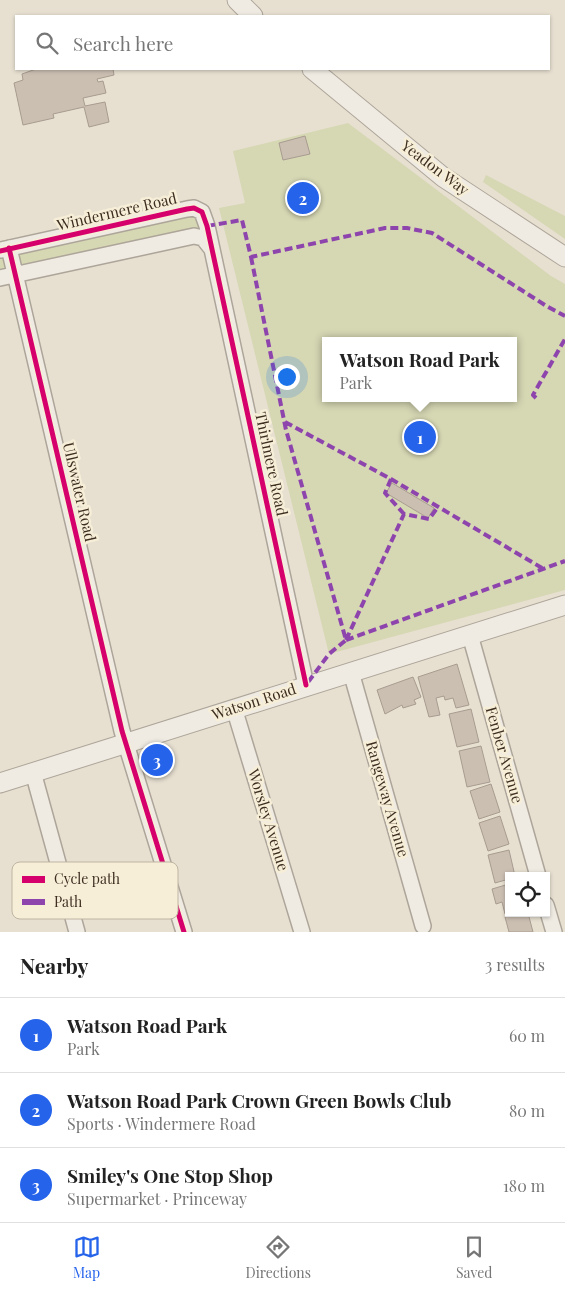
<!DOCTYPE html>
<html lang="en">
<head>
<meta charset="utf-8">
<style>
	:root { --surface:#fff; --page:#f6f6f6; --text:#222; --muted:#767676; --line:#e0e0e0; --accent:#2563eb }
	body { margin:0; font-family:"Playfair Display",serif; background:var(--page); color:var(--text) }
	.controls { position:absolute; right:15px; bottom:15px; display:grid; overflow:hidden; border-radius:0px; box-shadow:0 1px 4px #0004 }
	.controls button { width:45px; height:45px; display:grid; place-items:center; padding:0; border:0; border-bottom:1px solid var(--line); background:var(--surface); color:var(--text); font:25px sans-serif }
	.you { position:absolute; left:286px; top:376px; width:18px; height:18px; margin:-12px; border:4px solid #fff; border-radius:50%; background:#1a73e8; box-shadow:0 0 0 8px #1a73e833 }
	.badge { display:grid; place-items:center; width:32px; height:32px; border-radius:50%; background:var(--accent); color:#fff; font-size:16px; font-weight:700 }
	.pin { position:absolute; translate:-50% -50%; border:2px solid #fff; box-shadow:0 1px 5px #0006 }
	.popup { position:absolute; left:322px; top:337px; width:195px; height:65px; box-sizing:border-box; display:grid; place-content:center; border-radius:0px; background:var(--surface); filter:drop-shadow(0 1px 4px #0005); font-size:16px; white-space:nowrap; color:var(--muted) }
	.popup b { font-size:19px; color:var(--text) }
	.popup::after { content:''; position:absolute; left:50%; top:100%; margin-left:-10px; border:10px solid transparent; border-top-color:var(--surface) }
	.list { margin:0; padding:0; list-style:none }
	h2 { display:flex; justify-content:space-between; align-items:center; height:65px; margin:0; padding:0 20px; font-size:21px }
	h2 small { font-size:16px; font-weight:400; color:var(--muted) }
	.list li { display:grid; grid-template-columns:32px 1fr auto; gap:15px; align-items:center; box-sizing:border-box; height:75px; padding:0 20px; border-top:1px solid var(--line) }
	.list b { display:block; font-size:19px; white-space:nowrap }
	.list p { margin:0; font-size:16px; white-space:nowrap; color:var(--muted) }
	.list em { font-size:16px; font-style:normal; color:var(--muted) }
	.icon { flex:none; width:28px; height:28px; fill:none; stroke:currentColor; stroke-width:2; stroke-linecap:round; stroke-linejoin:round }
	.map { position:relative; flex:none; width:565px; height:932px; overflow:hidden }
	.search { position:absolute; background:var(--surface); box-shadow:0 1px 4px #0004; left:15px; right:15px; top:15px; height:55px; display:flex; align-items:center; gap:12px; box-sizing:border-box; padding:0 18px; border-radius:0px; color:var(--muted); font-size:19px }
	.sheet { height:290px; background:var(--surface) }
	nav { display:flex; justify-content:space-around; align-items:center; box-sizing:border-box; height:70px; border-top:1px solid var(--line); background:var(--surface); font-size:14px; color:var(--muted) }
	nav a { display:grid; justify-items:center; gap:2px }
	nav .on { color:var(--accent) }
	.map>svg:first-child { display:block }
</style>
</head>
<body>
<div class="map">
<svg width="565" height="932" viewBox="0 0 565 932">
	<rect width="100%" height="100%" fill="#e7e0d1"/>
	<!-- green -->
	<path fill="#d6d7b3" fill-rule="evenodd" d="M 348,123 L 551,276 L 565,284 L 565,590 L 329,654 L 219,208 L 245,203 L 233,151 ZM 326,341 L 514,341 L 514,398 L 326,398 Z
		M 486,175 L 565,216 L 565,239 L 483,182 Z
		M 199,210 L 203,238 L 0,278 L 0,251 Z"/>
	<!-- building -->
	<path fill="#cbbfb2" stroke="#a89c90" d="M 36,69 L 113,69 L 114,75 L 97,79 L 98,82 L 103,81 L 106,93 L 83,98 L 85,106 L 105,102 L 109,122 L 89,127 L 84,107 L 53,114 L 54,118 L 23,125 L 14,83 L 23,80 L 22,74 Z
		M 305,136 L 310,154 L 283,160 L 279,143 Z
		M 392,483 L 434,508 L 428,518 L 386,493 Z
		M 457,664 L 469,705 L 456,708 L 453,698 L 445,700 L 444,696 L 436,698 L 440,715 L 429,717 L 418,677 Z
		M 413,677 L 421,697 L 414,700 L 416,704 L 403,708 L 402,705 L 385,714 L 377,690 Z
		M 471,709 L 479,742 L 457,747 L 449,714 Z
		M 481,746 L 490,782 L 467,787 L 459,751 Z
		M 491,784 L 500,812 L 479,819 L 470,791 Z
		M 500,816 L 509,844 L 488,851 L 479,823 Z
		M 509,850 L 515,876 L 509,876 L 509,879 L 495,883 L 488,855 Z
		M 509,884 L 509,913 L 505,914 L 502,902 L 496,904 L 492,889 Z
		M 519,913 L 528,913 L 533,932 L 509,932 L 505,917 Z"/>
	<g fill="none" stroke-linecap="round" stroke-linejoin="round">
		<!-- minor casing -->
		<g stroke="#ada599" stroke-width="18">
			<path id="minor" d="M 9,248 L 122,731 L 184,932
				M 1,250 L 187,209 L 194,208 L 202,212 L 207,226 L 306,685
				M 0,278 L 194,236 L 203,238 L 211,248
				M 470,635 L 538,876
				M 351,672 L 423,926
				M 234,708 L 302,932
				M 33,772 L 77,932
				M 546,905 L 554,932"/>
		</g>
		<!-- tertiary casing -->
		<g stroke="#ada599" stroke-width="21">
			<path id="tertiary" d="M 237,0 L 253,16
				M 312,69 L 443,177 L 565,257
				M 0,783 L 565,605"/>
		</g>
		<!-- minor -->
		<use href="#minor" stroke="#efebe3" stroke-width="15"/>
		<!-- tertiary -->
		<use href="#tertiary" stroke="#efebe3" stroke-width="19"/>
		<!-- quiet -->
		<path stroke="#8e44ad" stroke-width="4" stroke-dasharray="8 4" stroke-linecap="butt" d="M 207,226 L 242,220 L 251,257 L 385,228 L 407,228 L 432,233 L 548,307 L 565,316
			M 251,257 L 286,430 L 346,640 L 329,654 L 306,685
			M 536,398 L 533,395 L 565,339
			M 285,422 L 391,479 L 542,568
			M 391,479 L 385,493 L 404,514
			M 346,640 L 565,561
			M 346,640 L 404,514 L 429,519 L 438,507"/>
		<!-- cycleway casing -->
		<g stroke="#f7eed8" stroke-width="8">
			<path id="cycleway" d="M 9,248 L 122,731 L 184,932
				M 0,251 L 187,209 L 194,208 L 202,212 L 207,226 L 306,685"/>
		</g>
		<!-- cycleway -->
		<use href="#cycleway" stroke="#d6006c" stroke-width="5"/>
	</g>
	<g text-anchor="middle" stroke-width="5" stroke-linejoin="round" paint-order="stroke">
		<!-- street labels -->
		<g font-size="15" fill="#3d2e20" stroke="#f7eed8">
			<text transform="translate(435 168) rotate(37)" y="5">Yeadon Way</text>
			<text transform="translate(117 212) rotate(-13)" y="5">Windermere Road</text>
			<text transform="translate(271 464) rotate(78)" y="5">Thirlmere Road</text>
			<text transform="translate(79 492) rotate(77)" y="5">Ullswater Road</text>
			<text transform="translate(254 702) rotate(-18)" y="5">Watson Road</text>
			<text transform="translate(504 755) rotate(74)" y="5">Fenber Avenue</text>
			<text transform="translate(387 799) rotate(74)" y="5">Rangeway Avenue</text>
			<text transform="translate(268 820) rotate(73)" y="5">Worsley Avenue</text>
		</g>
	</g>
	<!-- legend -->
	<rect x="12" y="862" width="166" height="57" rx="8" fill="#f7eed8" stroke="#bfb4a1" stroke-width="1"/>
	<rect x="22" y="876" width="23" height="7" fill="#d6006c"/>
	<rect x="22" y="899" width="23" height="6" fill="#8e44ad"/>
	<g font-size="14" fill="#3d2e20">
		<text x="54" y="884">Cycle path</text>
		<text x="54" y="907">Path</text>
	</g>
</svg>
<div class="controls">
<button><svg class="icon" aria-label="locate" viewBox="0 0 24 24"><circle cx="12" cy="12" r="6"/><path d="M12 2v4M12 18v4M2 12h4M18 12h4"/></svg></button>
</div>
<div class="you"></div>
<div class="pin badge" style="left:420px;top:437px">1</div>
<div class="popup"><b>Watson Road Park</b>Park</div>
<div class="pin badge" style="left:303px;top:198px">2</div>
<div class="pin badge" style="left:157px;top:760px">3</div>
<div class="search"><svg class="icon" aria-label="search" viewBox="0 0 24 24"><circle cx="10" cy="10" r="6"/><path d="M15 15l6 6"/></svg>Search here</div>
</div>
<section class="sheet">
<h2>Nearby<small>3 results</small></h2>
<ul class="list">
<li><span class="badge">1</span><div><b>Watson Road Park</b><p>Park</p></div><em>60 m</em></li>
<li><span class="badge">2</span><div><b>Watson Road Park Crown Green Bowls Club</b><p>Sports · Windermere Road</p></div><em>80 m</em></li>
<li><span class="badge">3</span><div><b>Smiley's One Stop Shop</b><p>Supermarket · Princeway</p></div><em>180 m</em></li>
</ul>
</section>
<nav>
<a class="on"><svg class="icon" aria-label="map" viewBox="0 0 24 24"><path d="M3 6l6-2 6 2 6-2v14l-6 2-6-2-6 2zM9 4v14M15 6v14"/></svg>Map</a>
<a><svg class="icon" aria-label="directions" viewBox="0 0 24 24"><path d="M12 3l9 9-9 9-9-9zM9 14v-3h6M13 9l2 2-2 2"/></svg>Directions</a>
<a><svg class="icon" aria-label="saved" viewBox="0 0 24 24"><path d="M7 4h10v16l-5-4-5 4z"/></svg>Saved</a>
</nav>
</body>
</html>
